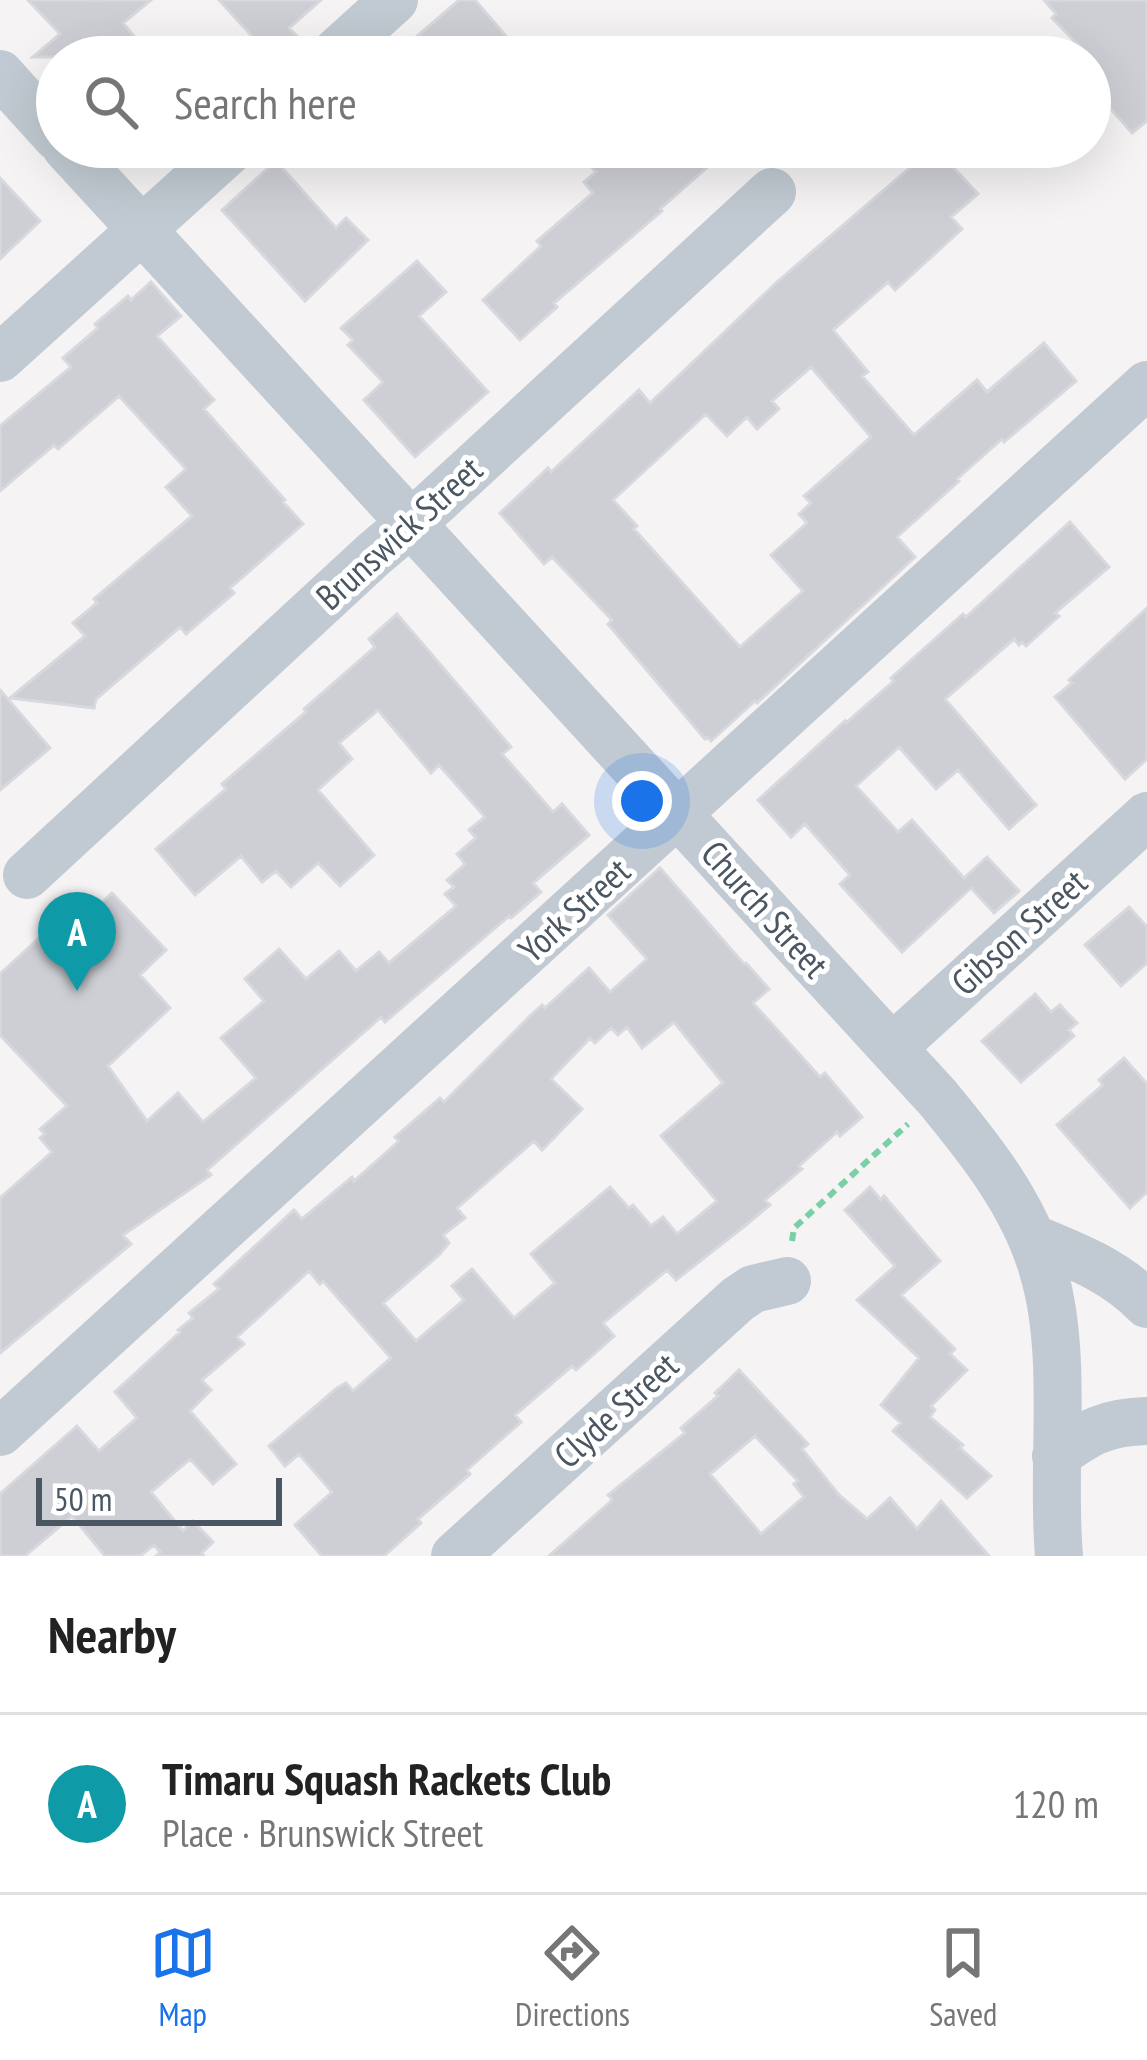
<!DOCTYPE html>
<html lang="en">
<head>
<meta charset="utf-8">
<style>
	:root { --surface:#fff; --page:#f2f2f2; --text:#222; --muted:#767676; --line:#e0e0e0; --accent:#1a73e8 }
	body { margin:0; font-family:"PT Sans Narrow",sans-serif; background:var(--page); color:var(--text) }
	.scale { position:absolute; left:36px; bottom:30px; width:246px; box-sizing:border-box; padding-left:12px; border:6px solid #4a5661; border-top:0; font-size:33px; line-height:42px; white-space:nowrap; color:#4a5661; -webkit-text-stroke:9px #fff; paint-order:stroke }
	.you { position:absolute; left:642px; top:801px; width:42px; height:42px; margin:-30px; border:9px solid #fff; border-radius:50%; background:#1a73e8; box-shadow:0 0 0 18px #1a73e833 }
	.badge { display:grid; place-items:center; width:78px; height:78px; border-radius:50%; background:var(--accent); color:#fff; font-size:39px; font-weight:700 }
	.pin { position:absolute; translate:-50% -99px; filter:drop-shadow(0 3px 6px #0008) }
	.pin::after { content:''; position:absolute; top:63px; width:42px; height:36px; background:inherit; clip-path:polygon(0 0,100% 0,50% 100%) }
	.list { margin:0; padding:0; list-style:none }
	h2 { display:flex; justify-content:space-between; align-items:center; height:156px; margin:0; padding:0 48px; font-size:51px }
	h2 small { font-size:39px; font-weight:400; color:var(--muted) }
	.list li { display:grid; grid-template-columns:78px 1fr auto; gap:36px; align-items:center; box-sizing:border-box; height:180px; padding:0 48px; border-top:3px solid var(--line) }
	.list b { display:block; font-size:45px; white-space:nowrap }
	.list p { margin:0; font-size:39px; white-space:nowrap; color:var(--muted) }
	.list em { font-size:39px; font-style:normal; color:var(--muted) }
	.icon { flex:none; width:66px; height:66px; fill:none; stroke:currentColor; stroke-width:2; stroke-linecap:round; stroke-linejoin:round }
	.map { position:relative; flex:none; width:1147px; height:1556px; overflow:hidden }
	.search { position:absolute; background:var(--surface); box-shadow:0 12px 48px #0002; left:36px; right:36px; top:36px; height:132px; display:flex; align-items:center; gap:30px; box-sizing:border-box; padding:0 42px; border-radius:66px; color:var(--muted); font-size:45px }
	.sheet { height:336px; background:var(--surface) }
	nav { display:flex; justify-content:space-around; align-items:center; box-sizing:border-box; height:168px; border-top:3px solid var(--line); background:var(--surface); font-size:33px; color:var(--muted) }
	nav a { display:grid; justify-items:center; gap:6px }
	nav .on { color:var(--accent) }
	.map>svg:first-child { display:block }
</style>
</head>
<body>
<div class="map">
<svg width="1147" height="1556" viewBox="0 0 1147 1556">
	<rect width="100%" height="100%" fill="#f5f3f3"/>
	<!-- building -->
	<path fill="#cdcfd5" stroke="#d7d9de" stroke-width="3" fill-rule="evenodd" d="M 28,0 L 151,0 L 123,23 L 151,57 L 33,57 L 60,34 Z
		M 219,0 L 321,0 L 289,28 L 304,43 L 289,57 L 271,57 Z
		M 459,0 L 475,0 L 524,57 L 393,57 Z
		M 1044,0 L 1147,0 L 1147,121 L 1132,133 L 1090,85 L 1090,57 L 1052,18 L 1056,14 Z
		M 574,147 L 698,147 L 712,163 L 660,209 L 662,211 L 554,303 L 557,307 L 520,340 L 483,300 L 541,246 L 537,241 L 593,193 L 584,182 L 596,172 Z
		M 934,147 L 978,194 L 951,217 L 962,229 L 895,290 L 888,282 L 833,330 L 868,372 L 862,376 L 914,435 L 977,380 L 987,392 L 1044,343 L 1076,381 L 1004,442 L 1002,439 L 957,479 L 959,481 L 897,537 L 915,557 L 757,703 L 755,701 L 711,741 L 707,737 L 705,739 L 608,624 L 612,620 L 552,557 L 544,564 L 500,513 L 548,468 L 551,472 L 639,390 L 650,403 L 778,281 ZM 811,367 L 871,437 L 804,496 L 811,503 L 799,514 L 807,523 L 771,555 L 803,591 L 740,647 L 634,529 L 637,526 L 613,500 L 706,414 L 727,436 L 747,417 L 757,429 L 779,409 L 772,401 Z
		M 276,161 L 336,228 L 346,218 L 368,240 L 305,301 L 222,210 Z
		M 0,178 L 40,221 L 0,259 Z
		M 417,261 L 446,292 L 419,316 L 488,392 L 415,457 L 364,400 L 383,382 L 348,345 L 353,340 L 341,328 Z
		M 151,282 L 181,316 L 157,336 L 214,400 L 204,409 L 285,500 L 283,502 L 303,524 L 230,588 L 234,593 L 186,634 L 180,627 L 96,699 L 94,708 L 10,698 L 85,636 L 73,623 L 97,603 L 94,599 L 192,516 L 166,487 L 186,469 L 119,396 L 58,449 L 54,445 L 0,491 L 0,426 L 71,367 L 63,358 L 98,328 L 95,324 L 128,296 L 131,300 Z
		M 1070,522 L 1109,567 L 1055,613 L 1059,616 L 1026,646 L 1022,642 L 1019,645 L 1014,639 L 945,699 L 1036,805 L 1009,829 L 958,770 L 936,789 L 899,747 L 856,786 L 898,832 L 912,820 L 964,878 L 987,857 L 1019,891 L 994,913 L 971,888 L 902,952 L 840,884 L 850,875 L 805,824 L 791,837 L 758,800 L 845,721 L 846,723 L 894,681 L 891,678 L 963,614 L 966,617 Z
		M 1147,608 L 1147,759 L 1125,779 L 1055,697 L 1072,683 L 1069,680 Z
		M 397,614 L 511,747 L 502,754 L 553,812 L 562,804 L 589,835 L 533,883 L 541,892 L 511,918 L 509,916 L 385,1022 L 381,1017 L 207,1170 L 211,1175 L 123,1235 L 131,1244 L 0,1353 L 0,1198 L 52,1152 L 40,1138 L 45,1134 L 40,1129 L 67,1106 L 0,1035 L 0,974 L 39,938 L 51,951 L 112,893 L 166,950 L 140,975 L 170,1008 L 108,1066 L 147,1121 L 178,1093 L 203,1122 L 256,1078 L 221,1038 L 264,1001 L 245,979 L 279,949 L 306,979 L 339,951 L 356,971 L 379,952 L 389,963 L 456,906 L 445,894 L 454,887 L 447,880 L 465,864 L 457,854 L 476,838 L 469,830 L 485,817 L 439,765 L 431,773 L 378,710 L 339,743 L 352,759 L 318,790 L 374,855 L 340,886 L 318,863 L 291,887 L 276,871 L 262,882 L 241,856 L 195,895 L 156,849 L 226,789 L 222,784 L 306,712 L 304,709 L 375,647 L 369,639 Z
		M 0,690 L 50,748 L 0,790 Z
		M 660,868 L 744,964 L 746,963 L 769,989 L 753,1003 L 820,1077 L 825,1073 L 862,1117 L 840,1136 L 837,1132 L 799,1166 L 802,1169 L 765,1200 L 770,1205 L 746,1225 L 676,1280 L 667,1270 L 603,1323 L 614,1336 L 576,1370 L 572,1366 L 515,1415 L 521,1422 L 467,1470 L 470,1474 L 418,1519 L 421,1523 L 384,1556 L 322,1556 L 295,1525 L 332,1492 L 299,1454 L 285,1466 L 269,1446 L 337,1388 L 346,1383 L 353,1391 L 391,1358 L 323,1281 L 320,1284 L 309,1271 L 237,1337 L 244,1344 L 202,1380 L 211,1390 L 190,1411 L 236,1464 L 213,1484 L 190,1459 L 151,1492 L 183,1531 L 193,1521 L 213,1542 L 202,1553 L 204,1556 L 156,1556 L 160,1552 L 154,1545 L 140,1556 L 105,1556 L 72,1516 L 25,1556 L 0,1556 L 0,1494 L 77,1426 L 99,1451 L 137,1418 L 115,1392 L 180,1332 L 178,1330 L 193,1318 L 189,1313 L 219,1289 L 214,1284 L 294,1210 L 302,1219 L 352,1177 L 354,1181 L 399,1141 L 395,1137 L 440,1098 L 444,1102 L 532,1014 L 542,1005 L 545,1008 L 589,968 L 610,992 L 647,959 L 608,915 ZM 674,1022 L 723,1083 L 661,1136 L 717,1201 L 677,1234 L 663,1217 L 651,1226 L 633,1205 L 629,1208 L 610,1187 L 531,1254 L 555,1283 L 514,1318 L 472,1269 L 452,1286 L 464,1300 L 416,1341 L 383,1303 L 439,1255 L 449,1243 L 443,1235 L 465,1218 L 457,1208 L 534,1141 L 542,1150 L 582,1109 L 551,1079 L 590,1038 L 595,1043 L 611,1028 L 618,1035 L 627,1027 L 642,1048 Z
		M 1129,907 L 1147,927 L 1147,963 L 1121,986 L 1085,945 Z
		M 1035,994 L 1051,1012 L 1060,1005 L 1077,1023 L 1069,1030 L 1074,1036 L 1021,1082 L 982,1041 Z
		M 1124,1058 L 1147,1084 L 1147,1192 L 1130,1208 L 1057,1125 L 1103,1085 L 1099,1080 Z
		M 870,1187 L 881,1200 L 884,1196 L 940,1261 L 901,1295 L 955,1349 L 950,1354 L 967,1370 L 931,1406 L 935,1410 L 930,1417 L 963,1445 L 960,1448 L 991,1476 L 967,1498 L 893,1431 L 901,1423 L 881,1405 L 919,1358 L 857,1300 L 895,1266 L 845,1210 Z
		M 739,1370 L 808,1444 L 802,1449 L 839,1495 L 867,1519 L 890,1498 L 917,1529 L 941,1501 L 989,1556 L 549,1556 L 610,1502 L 612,1499 L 608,1495 L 685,1433 L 681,1428 L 718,1396 L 715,1393 ZM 755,1436 L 798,1481 L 794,1484 L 804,1497 L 761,1534 L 710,1474 Z"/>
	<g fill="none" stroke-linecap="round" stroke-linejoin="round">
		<!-- path -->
		<path stroke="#7ad0a6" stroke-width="6" stroke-dasharray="9 6" stroke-linecap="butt" d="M 792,1241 L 794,1228 L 908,1124"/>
		<!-- minor -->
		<path stroke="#c1cad2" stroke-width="48" d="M 331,57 L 394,0
			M 0,74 L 57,137
			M 66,147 L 937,1097 C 980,1149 1024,1204 1043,1270 C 1069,1356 1051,1465 1059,1556
			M 0,358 L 233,147
			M 27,875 L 374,554 L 433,504 L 772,192
			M 892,1048 L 1147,816
			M 1032,1238 C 1075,1256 1114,1270 1147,1304
			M 0,1432 L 1147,385
			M 1056,1456 C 1088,1432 1106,1422 1147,1421
			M 455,1556 L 738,1299 L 753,1289 L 787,1281"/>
	</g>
	<g text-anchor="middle" stroke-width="10" stroke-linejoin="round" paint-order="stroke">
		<!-- street labels -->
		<g font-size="36" fill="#4a5661" stroke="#fff">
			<text transform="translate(399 533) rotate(-42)" y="13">Brunswick Street</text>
			<text transform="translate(765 909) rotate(48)" y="13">Church Street</text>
			<text transform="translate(574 910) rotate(-42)" y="13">York Street</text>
			<text transform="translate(1019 932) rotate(-42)" y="13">Gibson Street</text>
			<text transform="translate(616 1410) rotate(-42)" y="13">Clyde Street</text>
		</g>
	</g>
</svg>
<div class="scale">50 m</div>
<div class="you"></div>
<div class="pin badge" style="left:77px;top:991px;background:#0f9aa8">A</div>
<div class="search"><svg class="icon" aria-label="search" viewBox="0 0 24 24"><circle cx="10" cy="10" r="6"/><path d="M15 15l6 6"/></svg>Search here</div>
</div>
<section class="sheet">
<h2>Nearby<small></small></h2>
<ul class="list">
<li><span class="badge" style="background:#0f9aa8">A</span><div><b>Timaru Squash Rackets Club</b><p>Place · Brunswick Street</p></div><em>120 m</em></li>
</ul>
</section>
<nav>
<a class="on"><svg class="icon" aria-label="map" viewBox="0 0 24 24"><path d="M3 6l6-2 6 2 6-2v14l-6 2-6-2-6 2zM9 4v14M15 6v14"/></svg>Map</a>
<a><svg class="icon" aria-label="directions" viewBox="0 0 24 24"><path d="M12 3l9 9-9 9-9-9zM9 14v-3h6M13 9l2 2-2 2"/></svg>Directions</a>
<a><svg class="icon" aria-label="saved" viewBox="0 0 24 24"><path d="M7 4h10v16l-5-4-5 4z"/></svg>Saved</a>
</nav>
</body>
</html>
